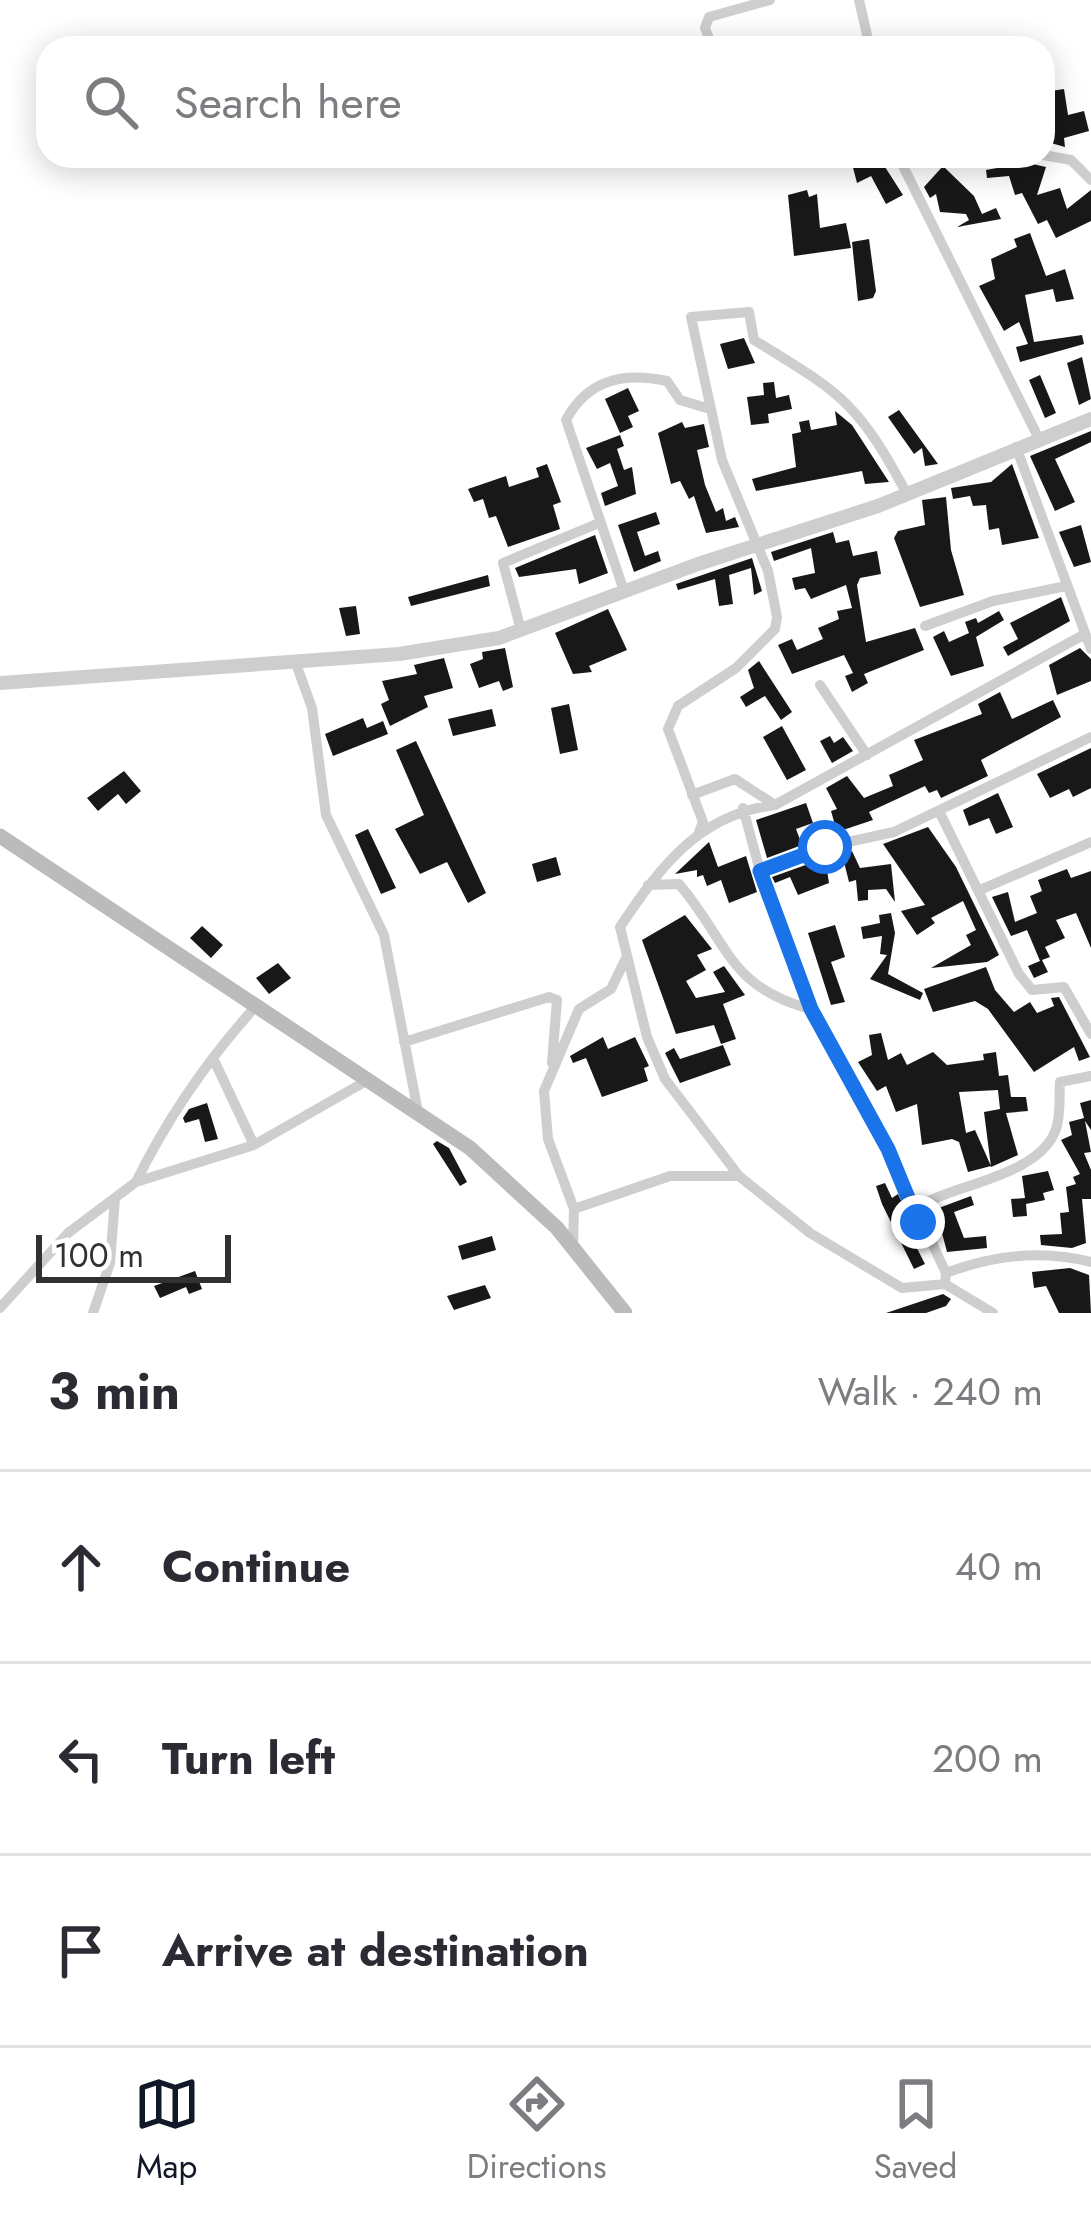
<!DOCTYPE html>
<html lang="en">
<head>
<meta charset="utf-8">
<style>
	:root { --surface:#fff; --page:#f7f7f7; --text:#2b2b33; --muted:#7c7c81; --line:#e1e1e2; --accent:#111827 }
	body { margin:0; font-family:Jost,sans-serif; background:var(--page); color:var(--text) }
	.scale { position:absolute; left:36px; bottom:30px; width:195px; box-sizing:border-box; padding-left:12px; border:6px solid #313131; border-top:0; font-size:33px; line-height:42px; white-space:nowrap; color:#313131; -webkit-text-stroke:9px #fff; paint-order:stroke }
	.stop { position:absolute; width:36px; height:36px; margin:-27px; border:9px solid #1a73e8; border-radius:50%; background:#fff }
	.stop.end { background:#1a73e8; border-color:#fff; box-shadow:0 3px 12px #0008 }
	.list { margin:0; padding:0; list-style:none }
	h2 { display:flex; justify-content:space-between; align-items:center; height:156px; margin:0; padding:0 48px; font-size:51px }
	h2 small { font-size:39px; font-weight:400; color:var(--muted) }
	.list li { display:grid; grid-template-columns:78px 1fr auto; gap:36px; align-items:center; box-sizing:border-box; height:192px; padding:0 48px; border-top:3px solid var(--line) }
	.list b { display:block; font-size:45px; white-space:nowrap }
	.list em { font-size:39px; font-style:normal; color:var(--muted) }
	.icon { flex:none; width:66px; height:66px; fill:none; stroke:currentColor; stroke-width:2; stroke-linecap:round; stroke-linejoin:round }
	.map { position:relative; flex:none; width:1091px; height:1313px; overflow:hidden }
	.search { position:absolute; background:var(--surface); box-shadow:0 6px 30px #0003; left:36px; right:36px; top:36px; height:132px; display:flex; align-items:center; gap:30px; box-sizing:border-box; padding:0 42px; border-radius:36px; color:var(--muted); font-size:45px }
	.sheet { height:732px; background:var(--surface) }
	nav { display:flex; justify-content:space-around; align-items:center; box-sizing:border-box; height:168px; border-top:3px solid var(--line); background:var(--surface); font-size:33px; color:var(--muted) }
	nav a { display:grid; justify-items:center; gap:6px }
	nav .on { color:var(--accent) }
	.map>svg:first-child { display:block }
</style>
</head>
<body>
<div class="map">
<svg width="1091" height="1313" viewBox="0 0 1091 1313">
	<rect width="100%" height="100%" fill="#fff"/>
	<!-- building -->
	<path fill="#181818" d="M 1064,89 L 1068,115 L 1084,111 L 1089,131 L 1064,138 L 1065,147 L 1051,143 L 1050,129 L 1043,130 L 1043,104 L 1052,102 L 1051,91 Z
		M 850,156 L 878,156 L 903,195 L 886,204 L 871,176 L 857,183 Z
		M 1015,160 L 1046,167 L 1037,195 L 1060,188 L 1067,209 L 1091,190 L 1091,221 L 1056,238 L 1047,220 L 1038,224 L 1022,193 L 1015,195 L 1009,176 L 987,178 L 986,170 L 1014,165 Z
		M 943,166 L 974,196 L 982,214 L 996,208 L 1001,219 L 957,227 L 969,220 L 966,214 L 940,212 L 936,194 L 930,198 L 924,187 Z
		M 807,190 L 809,197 L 817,194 L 820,228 L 846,223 L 851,248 L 794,256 L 788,195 Z
		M 1030,233 L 1046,276 L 1065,269 L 1074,299 L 1056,302 L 1053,289 L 1025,295 L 1034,342 L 1082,335 L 1084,344 L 1020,362 L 1016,347 L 1028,344 L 1019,322 L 1004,331 L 979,286 L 995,279 L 991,259 L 1017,247 L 1014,239 Z
		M 869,239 L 876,291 L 873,298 L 858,301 L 852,242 Z
		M 744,338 L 755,363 L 728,369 L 720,344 Z
		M 1082,357 L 1091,399 L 1079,405 L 1067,363 Z
		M 1040,375 L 1056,413 L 1045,418 L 1029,380 Z
		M 774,382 L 776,398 L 789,395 L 792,409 L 768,414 L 769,423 L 751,425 L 747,397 L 764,395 L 763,383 Z
		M 628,388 L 639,411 L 628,416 L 633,427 L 620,433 L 605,399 Z
		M 899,410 L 920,439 L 938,464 L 925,466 L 922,448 L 914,454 L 888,417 Z
		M 835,411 L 852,425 L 889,482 L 865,484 L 862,471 L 756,491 L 752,479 L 796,467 L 792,434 L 801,432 L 799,422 L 809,420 L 811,430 L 837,425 Z
		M 682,422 L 685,428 L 704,424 L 709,447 L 697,450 L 705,485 L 716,512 L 723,508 L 726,521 L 735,517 L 739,527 L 706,533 L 694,496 L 689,499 L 680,481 L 671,484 L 658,433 Z
		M 1091,431 L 1091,442 L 1055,459 L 1075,502 L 1055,511 L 1030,456 Z
		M 620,435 L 624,446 L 617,449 L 624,470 L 632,467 L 636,494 L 605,506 L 601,493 L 618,486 L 610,463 L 597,469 L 586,448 Z
		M 547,464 L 561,502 L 553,505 L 560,529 L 508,547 L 496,516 L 489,518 L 483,499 L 474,502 L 468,489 L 506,476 L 509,487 L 539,477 L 536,468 Z
		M 1012,464 L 1039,538 L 1002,545 L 999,528 L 989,530 L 986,505 L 973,506 L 970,496 L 953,499 L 951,488 L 991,482 Z
		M 946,497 L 951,550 L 964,595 L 920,607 L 894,538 L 898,531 L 925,525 L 922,500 Z
		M 656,512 L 660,524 L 637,532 L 645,556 L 658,551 L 661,561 L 634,572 L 618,525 Z
		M 1081,525 L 1091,562 L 1074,567 L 1059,532 Z
		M 833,532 L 836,543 L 849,540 L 853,556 L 877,551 L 881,574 L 860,578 L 857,585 L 866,642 L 915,628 L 924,650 L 864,674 L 868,683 L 852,692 L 845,676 L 853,673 L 844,655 L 792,674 L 778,645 L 792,639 L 797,650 L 823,639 L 818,628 L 839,619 L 837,611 L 852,608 L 846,585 L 811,599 L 805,588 L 795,590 L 792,578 L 815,573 L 811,548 L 774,561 L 771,552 Z
		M 595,535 L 608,573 L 579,584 L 576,569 L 519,577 L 515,568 Z
		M 752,558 L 762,591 L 754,595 L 751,568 L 729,575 L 733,604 L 719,606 L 715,579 L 678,590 L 676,584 Z
		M 488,575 L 490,586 L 411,606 L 408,597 Z
		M 1061,597 L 1070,621 L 1008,656 L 1003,647 L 1018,639 L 1010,623 Z
		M 356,606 L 360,634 L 346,636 L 339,608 Z
		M 608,609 L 627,650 L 589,666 L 592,672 L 573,674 L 555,633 Z
		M 999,611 L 1004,620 L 976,637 L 984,666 L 951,676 L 933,637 L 944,631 L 949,642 L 969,633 L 965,622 L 976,618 L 978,623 Z
		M 505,648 L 513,687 L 503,691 L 499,681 L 479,688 L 470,664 L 483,659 L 482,652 Z
		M 1080,648 L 1091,659 L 1091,681 L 1057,695 L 1049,665 Z
		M 444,658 L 453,688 L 424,696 L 428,707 L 390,726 L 381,704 L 389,700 L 382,681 L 417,674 L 414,665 Z
		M 759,661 L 792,712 L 781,720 L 765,696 L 746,707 L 740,697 L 754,688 L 748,670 Z
		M 1000,692 L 1012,719 L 1053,700 L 1061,717 L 981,760 L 988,776 L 941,798 L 937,790 L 929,793 L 925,786 L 869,812 L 873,820 L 837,832 L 831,811 L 837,809 L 826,788 L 847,776 L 864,798 L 893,786 L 889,775 L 923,760 L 914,740 L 982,714 L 978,704 Z
		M 569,704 L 578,750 L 560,754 L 551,708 Z
		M 492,709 L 496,726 L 453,736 L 448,719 Z
		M 363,718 L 367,728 L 383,721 L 388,734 L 333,756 L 325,734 Z
		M 782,726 L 806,770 L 787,780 L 763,737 Z
		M 830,736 L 834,743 L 843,737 L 853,751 L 832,763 L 820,741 Z
		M 416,741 L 486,893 L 468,903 L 447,862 L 420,874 L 395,829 L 424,815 L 396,750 Z
		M 1091,748 L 1091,788 L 1073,797 L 1069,789 L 1050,798 L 1037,774 Z
		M 124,771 L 141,791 L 126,804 L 118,794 L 98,811 L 87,798 Z
		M 998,793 L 1013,827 L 996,834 L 989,818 L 969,826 L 963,810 Z
		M 806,803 L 813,823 L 796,829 L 802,845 L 767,858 L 756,820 Z
		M 928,827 L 956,867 L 999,955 L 987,962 L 931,968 L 971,945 L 966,935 L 976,930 L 963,901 L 931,918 L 935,923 L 917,935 L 901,911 L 925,905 L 883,844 Z
		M 368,829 L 396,888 L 381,894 L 355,835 Z
		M 709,842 L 718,867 L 746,856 L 757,892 L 729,903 L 721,880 L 707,886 L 703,875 L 697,877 L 697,870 L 675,874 Z
		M 852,851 L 860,868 L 891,864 L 895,902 L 886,889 L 868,890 L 868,900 L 858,901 L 856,880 L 849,882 L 843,858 Z
		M 556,857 L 561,875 L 537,882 L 532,864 Z
		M 825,858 L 829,883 L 798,895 L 790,877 L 775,883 L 772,877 Z
		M 1067,869 L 1071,878 L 1091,871 L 1091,948 L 1076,913 L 1056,920 L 1065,938 L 1045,947 L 1050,957 L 1042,960 L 1048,972 L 1034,978 L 1028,966 L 1040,961 L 1027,930 L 1011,936 L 992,897 L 1008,892 L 1015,922 L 1037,913 L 1030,896 L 1042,891 L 1038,880 Z
		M 891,913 L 895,933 L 888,974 L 923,993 L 920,1000 L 870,979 L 887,955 L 880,954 L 882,936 L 863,939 L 861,927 L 880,923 L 879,915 Z
		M 685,915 L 712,949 L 697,955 L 706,970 L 686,981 L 696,998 L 725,992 L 713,972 L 724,966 L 745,995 L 723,1004 L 736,1039 L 721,1044 L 714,1025 L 676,1034 L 642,940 Z
		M 835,925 L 845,957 L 831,962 L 845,1002 L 831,1005 L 808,933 Z
		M 202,926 L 223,945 L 211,958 L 190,938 Z
		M 278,963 L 291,978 L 269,994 L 256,978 Z
		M 986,967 L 995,990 L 1014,1012 L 1030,1002 L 1037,1013 L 1054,1006 L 1051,998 L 1059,997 L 1090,1057 L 1079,1061 L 1074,1047 L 1034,1072 L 988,1009 L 975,1001 L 933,1012 L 924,989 Z
		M 881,1033 L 888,1060 L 901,1053 L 907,1065 L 933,1052 L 947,1065 L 984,1060 L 983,1054 L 996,1052 L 999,1076 L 1008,1075 L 1011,1097 L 1026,1097 L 1028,1111 L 1006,1113 L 1018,1155 L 991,1167 L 984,1112 L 1000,1109 L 998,1090 L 959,1092 L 966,1133 L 975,1130 L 991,1166 L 968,1172 L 959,1142 L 952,1139 L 922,1145 L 917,1104 L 896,1112 L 886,1086 L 877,1091 L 858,1062 L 872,1055 L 869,1035 Z
		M 603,1037 L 608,1049 L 635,1037 L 649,1066 L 644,1068 L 648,1081 L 602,1097 L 586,1058 L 573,1063 L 570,1056 Z
		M 723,1045 L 731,1065 L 680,1083 L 665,1053 L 674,1048 L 680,1059 Z
		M 1091,1100 L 1091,1130 L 1085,1121 L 1091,1152 L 1084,1153 L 1091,1170 L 1091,1199 L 1082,1199 L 1086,1243 L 1072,1248 L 1041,1245 L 1040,1235 L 1062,1234 L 1060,1213 L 1069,1212 L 1066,1187 L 1076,1184 L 1073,1177 L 1080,1174 L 1061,1140 L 1072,1135 L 1069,1122 L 1084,1118 L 1080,1103 Z
		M 207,1103 L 218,1139 L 205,1142 L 199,1119 L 185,1123 L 183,1118 L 189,1109 Z
		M 437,1141 L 449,1148 L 467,1182 L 460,1186 L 433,1144 Z
		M 1048,1171 L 1054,1190 L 1043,1193 L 1045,1200 L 1026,1204 L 1027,1216 L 1013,1217 L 1011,1199 L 1025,1198 L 1022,1176 Z
		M 885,1183 L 892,1198 L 898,1194 L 903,1205 L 897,1209 L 925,1264 L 914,1269 L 882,1204 L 876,1186 Z
		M 971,1196 L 974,1205 L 954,1212 L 964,1238 L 986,1236 L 987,1248 L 947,1252 L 937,1214 L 930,1217 L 928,1212 Z
		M 492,1236 L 496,1250 L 462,1260 L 458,1246 Z
		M 1070,1268 L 1089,1275 L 1091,1313 L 1059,1313 L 1046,1286 L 1034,1288 L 1032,1272 Z
		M 195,1271 L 202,1289 L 189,1294 L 186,1287 L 160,1298 L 154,1286 Z
		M 485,1285 L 491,1298 L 454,1310 L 447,1296 Z
		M 943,1294 L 951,1299 L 946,1306 L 926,1313 L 886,1313 Z"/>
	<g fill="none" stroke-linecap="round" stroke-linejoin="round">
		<!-- minor -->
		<path stroke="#cecece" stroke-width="10" d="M 859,0 L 870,48
			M 713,48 L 705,28 L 709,17 L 770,0
			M 1043,155 L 1071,160 L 1091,180
			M 898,156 L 1038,437
			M 1016,447 L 1091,649
			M 624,591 L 566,420 C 588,379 624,372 667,381 L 680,400 L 710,409
			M 925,626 L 993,601 L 1066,586
			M 521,630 L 503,563 L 599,523
			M 295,661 L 312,708 L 326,815 L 384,935 L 418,1112
			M 820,685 L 867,755
			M 692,795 L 735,779 L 775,805
			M 743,808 L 760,871 L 810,1009 L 888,1149 L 946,1273 L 945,1284
			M 939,811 L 1019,974 L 1032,990 L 1064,987 L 1091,1034
			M 699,832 L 703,822 L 668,729 L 678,706 L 736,668 L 775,629 L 777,617 L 768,571 L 722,460 L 691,317 L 749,312 L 754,340 C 842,394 857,401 907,494
			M 760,871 L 825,847 L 894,832 L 1091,737
			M 648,885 L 679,884 C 729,943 728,987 810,1009
			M 980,890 L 1091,842
			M 404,1042 L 549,997 L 557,1000 L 552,1063
			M 213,1058 L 254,1145
			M 136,1182 C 167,1119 209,1058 256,1006
			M 574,1209 L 670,1176 L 739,1176
			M 913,1209 C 952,1184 1040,1177 1056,1129 C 1061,1115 1059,1097 1060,1082 L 1091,1076
			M 573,1246 L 574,1209 L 548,1139 L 544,1091 L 579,1009 L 611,989 L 626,958
			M 946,1273 C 994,1255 1041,1249 1091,1262
			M 0,1308 L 68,1233 L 136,1182 L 254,1145 L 368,1080
			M 93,1313 L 110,1263 L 115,1198
			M 993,1313 L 945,1284 L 902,1288 L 810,1233 L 739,1176 L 665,1079 L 647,1037 L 620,927 C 660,867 699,814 775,805 L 1085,634"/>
		<!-- tertiary -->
		<path stroke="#cecece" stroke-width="14" d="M 0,683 L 399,654 L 499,638 L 698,564 L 878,506 L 1091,419"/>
		<!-- secondary -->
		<path stroke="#bbb" stroke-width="15" d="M 0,836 L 470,1148 L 557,1228 L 625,1313"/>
	</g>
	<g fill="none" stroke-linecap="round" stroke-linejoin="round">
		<!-- route -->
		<path stroke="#1a73e8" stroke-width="15" d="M 825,847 L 760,871 L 811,1009 L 888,1149 L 918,1222"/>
	</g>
</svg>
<div class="scale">100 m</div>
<div class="stop" style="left:825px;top:847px"></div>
<div class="stop end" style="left:918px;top:1222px"></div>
<div class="search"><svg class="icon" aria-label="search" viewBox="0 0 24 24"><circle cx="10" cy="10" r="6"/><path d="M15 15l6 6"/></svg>Search here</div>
</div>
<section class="sheet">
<h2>3 min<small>Walk · 240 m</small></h2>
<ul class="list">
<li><svg class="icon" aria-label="ahead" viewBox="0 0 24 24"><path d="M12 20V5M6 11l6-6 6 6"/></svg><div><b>Continue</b></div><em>40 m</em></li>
<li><svg class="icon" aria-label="left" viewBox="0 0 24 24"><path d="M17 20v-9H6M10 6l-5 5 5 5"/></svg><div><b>Turn left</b></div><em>200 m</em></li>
<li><svg class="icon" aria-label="arrive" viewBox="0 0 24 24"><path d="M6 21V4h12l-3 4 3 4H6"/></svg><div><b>Arrive at destination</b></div></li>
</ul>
</section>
<nav>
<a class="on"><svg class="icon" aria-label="map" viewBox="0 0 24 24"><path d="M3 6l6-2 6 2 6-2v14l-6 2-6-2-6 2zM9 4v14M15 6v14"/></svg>Map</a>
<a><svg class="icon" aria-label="directions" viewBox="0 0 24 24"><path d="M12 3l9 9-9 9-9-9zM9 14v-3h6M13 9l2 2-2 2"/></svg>Directions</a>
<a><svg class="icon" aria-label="saved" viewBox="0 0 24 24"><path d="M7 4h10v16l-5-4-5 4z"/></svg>Saved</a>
</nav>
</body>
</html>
